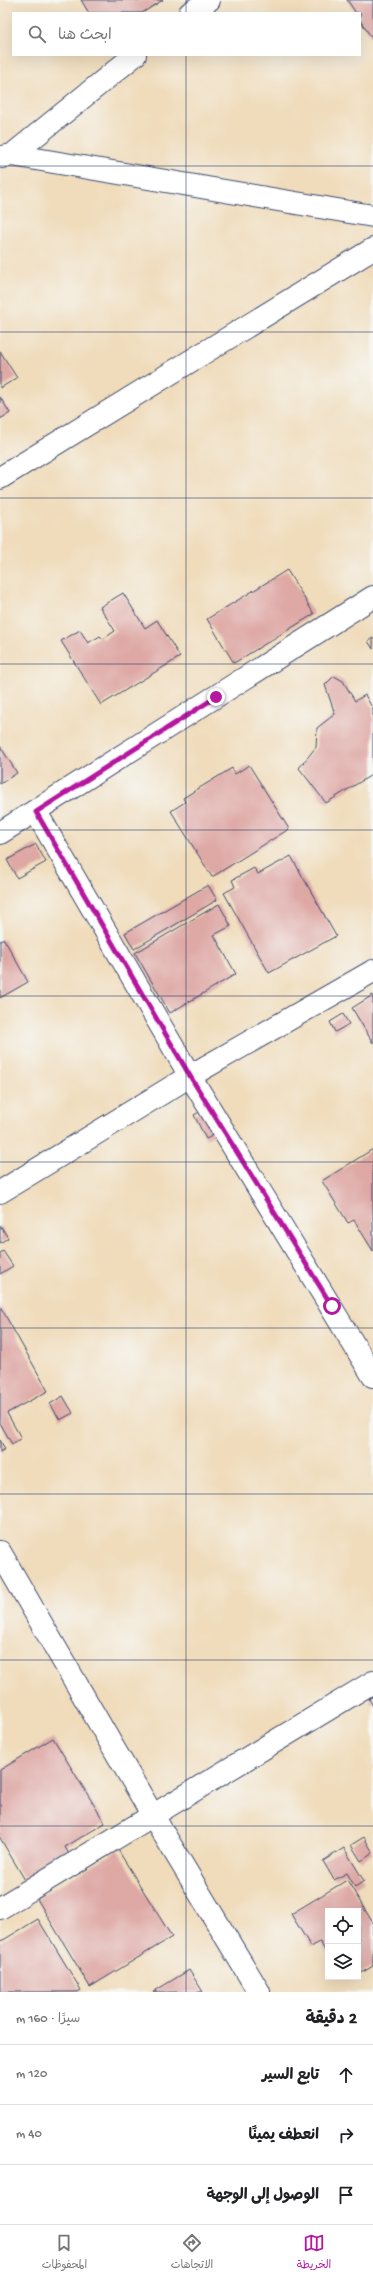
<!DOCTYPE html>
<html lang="ar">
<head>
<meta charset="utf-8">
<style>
	:root { --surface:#fff; --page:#f6f6f6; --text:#202124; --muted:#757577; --line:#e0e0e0; --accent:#b5179e }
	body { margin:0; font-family:"Gochi Hand","Playpen Sans Arabic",sans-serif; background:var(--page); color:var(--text); direction:rtl }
	.controls { position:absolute; right:12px; bottom:12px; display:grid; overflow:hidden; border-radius:0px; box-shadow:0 4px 16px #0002 }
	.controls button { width:36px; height:36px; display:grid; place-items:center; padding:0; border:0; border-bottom:1px solid var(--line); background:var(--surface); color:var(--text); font:20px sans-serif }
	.stop { position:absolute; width:12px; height:12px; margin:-9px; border:3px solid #b5179e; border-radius:50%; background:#fff }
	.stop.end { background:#b5179e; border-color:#fff; box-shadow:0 1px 4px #0008 }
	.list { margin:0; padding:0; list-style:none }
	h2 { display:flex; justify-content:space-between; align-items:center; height:52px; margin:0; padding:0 16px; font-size:17px }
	h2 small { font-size:13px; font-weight:400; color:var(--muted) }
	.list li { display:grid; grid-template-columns:26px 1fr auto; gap:12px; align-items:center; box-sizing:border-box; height:60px; padding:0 16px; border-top:1px solid var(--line) }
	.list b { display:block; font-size:15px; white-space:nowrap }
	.list em { font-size:13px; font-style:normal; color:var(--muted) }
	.icon { flex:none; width:22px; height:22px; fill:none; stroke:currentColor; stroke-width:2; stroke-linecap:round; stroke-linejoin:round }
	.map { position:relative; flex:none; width:373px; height:1992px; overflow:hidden; direction:ltr }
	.search { position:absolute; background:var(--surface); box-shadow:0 4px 16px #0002; left:12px; right:12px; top:12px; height:44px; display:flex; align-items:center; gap:10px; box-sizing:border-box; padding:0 14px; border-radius:0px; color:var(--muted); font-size:15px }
	.sheet { height:232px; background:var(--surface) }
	nav { display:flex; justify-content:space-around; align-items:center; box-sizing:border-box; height:56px; border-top:1px solid var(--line); background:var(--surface); font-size:11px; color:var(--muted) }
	nav a { display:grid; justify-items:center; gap:2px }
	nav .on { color:var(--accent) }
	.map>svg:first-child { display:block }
</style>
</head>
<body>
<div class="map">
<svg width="373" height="1992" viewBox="0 0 373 1992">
	<rect width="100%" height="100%" fill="#f6f6f2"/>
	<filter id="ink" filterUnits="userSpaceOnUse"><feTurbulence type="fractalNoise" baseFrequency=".025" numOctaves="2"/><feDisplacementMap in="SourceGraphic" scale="8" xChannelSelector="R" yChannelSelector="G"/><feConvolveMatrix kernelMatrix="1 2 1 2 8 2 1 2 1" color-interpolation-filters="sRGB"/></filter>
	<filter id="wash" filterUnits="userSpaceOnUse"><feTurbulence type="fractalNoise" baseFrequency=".012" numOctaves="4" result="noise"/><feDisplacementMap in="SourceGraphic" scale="16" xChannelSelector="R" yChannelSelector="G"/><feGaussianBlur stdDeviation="0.9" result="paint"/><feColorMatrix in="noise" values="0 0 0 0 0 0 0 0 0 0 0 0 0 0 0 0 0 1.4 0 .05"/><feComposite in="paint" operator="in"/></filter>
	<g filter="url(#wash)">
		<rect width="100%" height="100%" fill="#f0dcbb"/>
		<g id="blocks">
			<!-- building -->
			<path fill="#dea8a5" d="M 81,0 L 163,0 L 142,13 L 89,13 Z
				M 347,0 L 373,0 L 373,40 L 360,20 L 360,13 L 356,13 Z
				M 0,351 L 17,378 L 0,388 Z
				M 0,397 L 10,413 L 0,419 Z
				M 287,570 L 314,614 L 234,663 L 207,619 Z
				M 123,593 L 145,628 L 157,620 L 180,657 L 101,705 L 61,641 L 80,630 L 88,643 L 100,636 L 103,639 L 115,631 L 100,607 Z
				M 373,638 L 373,649 L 368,641 Z
				M 334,676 L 343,681 L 355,701 L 365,695 L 373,709 L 373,774 L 326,803 L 299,768 L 316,747 L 317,728 L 335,714 L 325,685 Z
				M 0,746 L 17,773 L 0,784 Z
				M 249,765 L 289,829 L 212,877 L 171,811 L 185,802 L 183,798 L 232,768 L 235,774 Z
				M 36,844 L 46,862 L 17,878 L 7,860 Z
				M 291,856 L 336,936 L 269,973 L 224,893 L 235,887 L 232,880 L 254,868 L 258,874 Z
				M 208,885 L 217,900 L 134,949 L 125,933 Z
				M 219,904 L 231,926 L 214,935 L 236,974 L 170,1013 L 135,953 Z
				M 4,939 L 28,982 L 0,998 L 0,941 Z
				M 373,995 L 373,1043 L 352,1008 Z
				M 343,1014 L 349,1024 L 335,1032 L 330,1022 Z
				M 205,1109 L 218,1133 L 206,1139 L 194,1115 Z
				M 373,1149 L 373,1251 L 354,1220 L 348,1223 L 322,1181 Z
				M 0,1225 L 8,1238 L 0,1243 Z
				M 3,1251 L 13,1266 L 0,1274 L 0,1253 Z
				M 0,1306 L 48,1391 L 7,1413 L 21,1438 L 12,1444 L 0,1423 Z
				M 63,1396 L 73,1413 L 60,1420 L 50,1404 Z
				M 0,1440 L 5,1449 L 0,1452 Z
				M 373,1696 L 373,1706 L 369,1699 Z
				M 53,1738 L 105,1823 L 65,1847 L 69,1854 L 25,1880 L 0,1838 L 0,1770 Z
				M 364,1837 L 373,1853 L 361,1861 L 351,1845 Z
				M 344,1848 L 364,1881 L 355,1887 L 347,1873 L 334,1880 L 323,1861 Z
				M 118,1850 L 172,1937 L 90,1987 L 37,1899 Z
				M 347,1880 L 373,1923 L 373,1966 L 358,1975 L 358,1911 L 328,1911 L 328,1955 L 320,1942 L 311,1947 L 291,1914 Z
				M 38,1919 L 81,1990 L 78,1992 L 0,1992 L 0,1942 Z
				M 189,1970 L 203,1992 L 153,1992 Z"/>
		</g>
	</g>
	<g filter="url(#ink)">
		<use href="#blocks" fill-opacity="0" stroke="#3b496c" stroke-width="1"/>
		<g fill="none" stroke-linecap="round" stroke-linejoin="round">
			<!-- minor casing -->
			<g stroke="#3b496c" stroke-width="24">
				<path id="minor" d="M 190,13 L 209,0
					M 12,155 L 373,216
					M 2,157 L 12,155 L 135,55
					M 0,478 L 373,249
					M 36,812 L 190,1076 L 373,1376
					M 0,833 L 373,597
					M 0,1192 L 190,1076 L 373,971
					M 0,1552 L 153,1816 L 259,1992
					M 0,1908 L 373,1682"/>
			</g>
			<!-- minor -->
			<use href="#minor" stroke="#fff" stroke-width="22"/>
		</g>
	</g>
	<g fill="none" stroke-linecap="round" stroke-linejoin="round" filter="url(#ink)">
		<!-- route -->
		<path stroke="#b5179e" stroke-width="5" d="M 216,697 L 36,812 L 190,1076 L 332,1306"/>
	</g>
	<!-- grid -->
	<path fill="none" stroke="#1b2f5e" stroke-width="1" stroke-opacity="0.55" d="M 186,0 L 186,13M 186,55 L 186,1992M 0,166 L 373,166M 0,332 L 373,332M 0,498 L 373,498M 0,664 L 373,664M 0,830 L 373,830M 0,996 L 373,996M 0,1162 L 373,1162M 0,1328 L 373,1328M 0,1494 L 373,1494M 0,1660 L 373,1660M 0,1826 L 373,1826"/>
</svg>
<div class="controls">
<button><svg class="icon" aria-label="locate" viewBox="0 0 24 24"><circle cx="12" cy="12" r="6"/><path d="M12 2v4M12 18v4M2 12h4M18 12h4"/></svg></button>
<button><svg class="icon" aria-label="layers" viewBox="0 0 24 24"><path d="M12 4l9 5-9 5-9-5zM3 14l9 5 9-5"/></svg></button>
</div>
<div class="stop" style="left:332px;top:1306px"></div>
<div class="stop end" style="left:216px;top:697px"></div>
<div class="search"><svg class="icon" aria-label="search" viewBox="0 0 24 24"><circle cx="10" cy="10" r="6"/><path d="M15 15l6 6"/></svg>ابحث هنا</div>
</div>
<section class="sheet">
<h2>2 دقيقة<small>سيرًا · 160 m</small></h2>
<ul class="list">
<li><svg class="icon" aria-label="ahead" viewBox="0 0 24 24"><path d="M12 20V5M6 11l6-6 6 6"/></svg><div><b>تابع السير</b></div><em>120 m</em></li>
<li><svg class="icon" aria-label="right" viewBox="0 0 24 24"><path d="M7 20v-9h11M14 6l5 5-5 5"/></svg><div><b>انعطف يمينًا</b></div><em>40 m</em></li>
<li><svg class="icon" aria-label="arrive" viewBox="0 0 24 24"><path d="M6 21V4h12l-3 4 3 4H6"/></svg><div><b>الوصول إلى الوجهة</b></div></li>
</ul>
</section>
<nav>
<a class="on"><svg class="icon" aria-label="map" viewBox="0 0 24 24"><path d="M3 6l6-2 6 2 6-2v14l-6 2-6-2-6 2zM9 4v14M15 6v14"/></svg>الخريطة</a>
<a><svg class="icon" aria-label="directions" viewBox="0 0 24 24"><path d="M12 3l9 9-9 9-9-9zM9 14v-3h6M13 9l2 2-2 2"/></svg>الاتجاهات</a>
<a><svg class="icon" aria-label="saved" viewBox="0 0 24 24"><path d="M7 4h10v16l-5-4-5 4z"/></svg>المحفوظات</a>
</nav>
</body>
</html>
